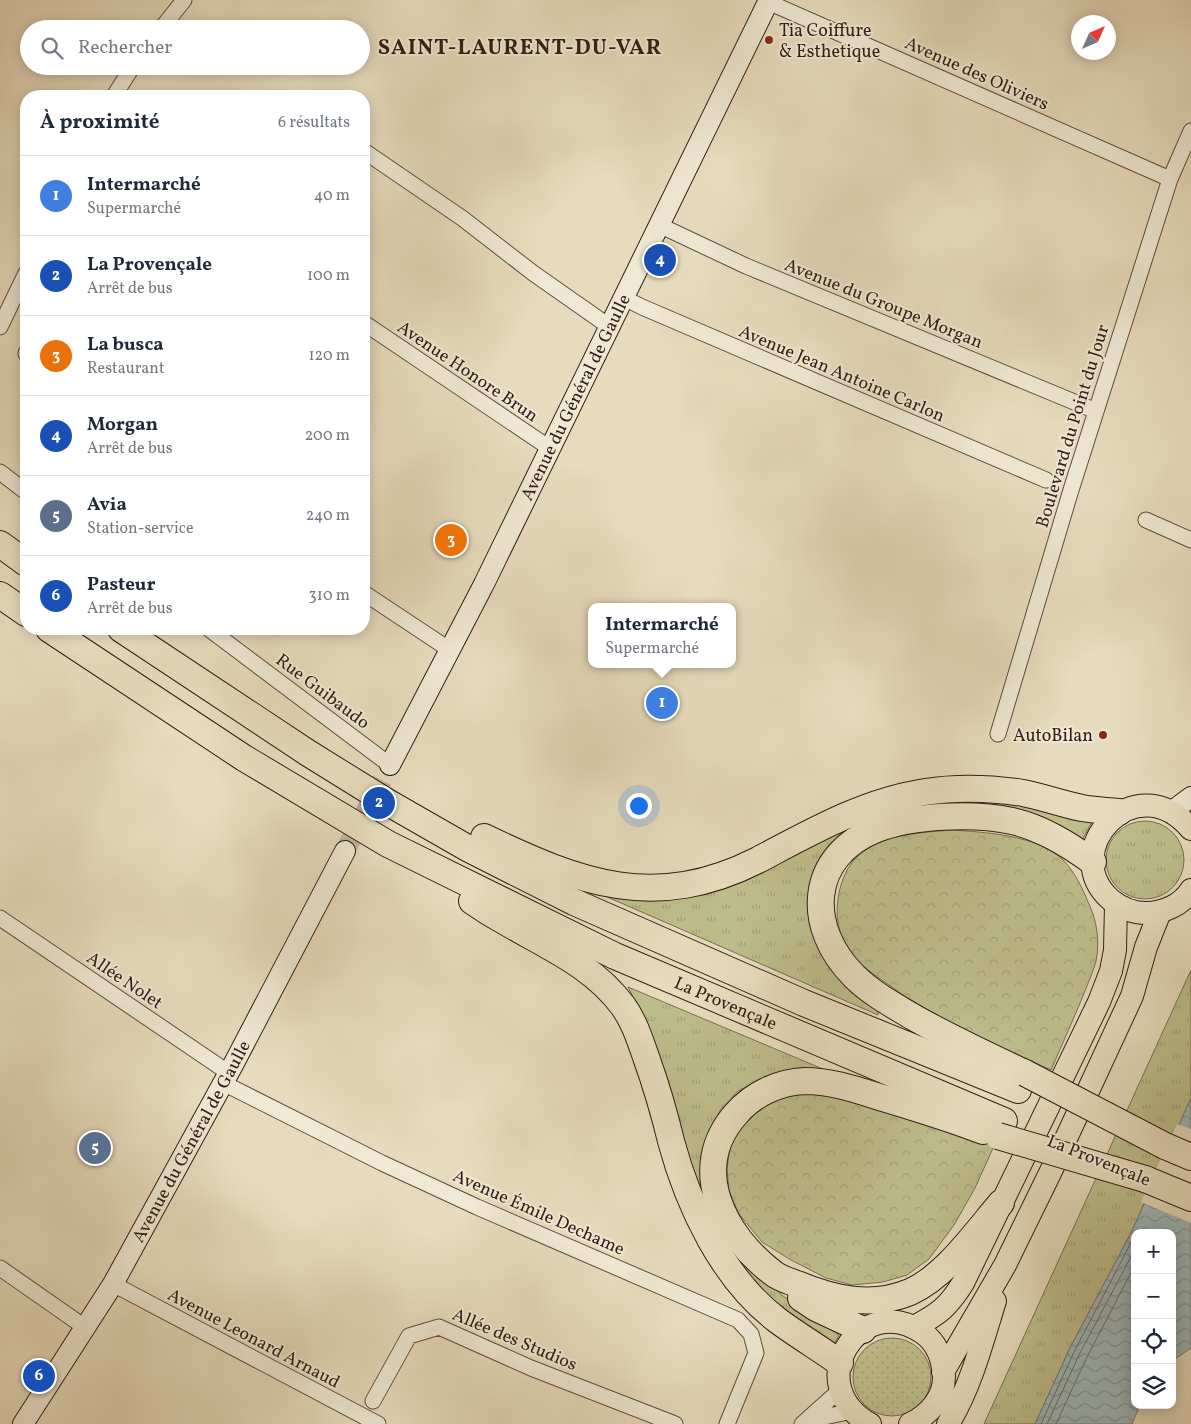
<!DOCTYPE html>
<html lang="fr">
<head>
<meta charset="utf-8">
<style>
	:root { --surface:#fff; --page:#f2f2f3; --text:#1f2937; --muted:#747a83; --line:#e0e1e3; --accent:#8f2418 }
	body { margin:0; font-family:Vollkorn,serif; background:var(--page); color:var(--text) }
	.controls { position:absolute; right:15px; bottom:15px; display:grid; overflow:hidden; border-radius:10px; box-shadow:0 2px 12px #0003 }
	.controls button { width:45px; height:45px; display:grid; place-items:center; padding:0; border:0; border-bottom:1px solid var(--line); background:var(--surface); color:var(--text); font:25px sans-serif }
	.compass { position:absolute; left:1071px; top:15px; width:45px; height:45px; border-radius:50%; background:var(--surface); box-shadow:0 2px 12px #0003; rotate:45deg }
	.you { position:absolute; left:638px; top:805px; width:18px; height:18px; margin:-12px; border:4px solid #fff; border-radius:50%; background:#1a73e8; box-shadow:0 0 0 8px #1a73e833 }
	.badge { display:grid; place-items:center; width:32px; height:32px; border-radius:50%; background:var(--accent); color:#fff; font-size:16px; font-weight:700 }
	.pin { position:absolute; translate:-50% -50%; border:2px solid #fff; box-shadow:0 1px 5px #0006 }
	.popup { position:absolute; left:588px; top:603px; width:148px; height:65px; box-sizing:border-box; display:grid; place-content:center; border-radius:10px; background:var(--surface); filter:drop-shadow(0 1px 4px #0005); font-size:16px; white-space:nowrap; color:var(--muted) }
	.popup b { font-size:19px; color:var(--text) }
	.popup::after { content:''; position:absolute; left:50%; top:100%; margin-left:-10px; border:10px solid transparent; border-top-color:var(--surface) }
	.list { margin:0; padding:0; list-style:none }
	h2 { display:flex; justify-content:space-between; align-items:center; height:65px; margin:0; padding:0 20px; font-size:21px }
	h2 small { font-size:16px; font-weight:400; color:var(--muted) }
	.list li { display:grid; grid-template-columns:32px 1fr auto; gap:15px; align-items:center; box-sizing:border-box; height:80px; padding:0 20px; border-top:1px solid var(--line) }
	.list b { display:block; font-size:19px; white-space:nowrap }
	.list p { margin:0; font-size:16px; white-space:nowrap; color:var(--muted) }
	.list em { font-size:16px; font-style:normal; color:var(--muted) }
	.icon { flex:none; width:28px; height:28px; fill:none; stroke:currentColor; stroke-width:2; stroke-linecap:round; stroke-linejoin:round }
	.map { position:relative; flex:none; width:1191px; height:1424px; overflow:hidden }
	.search { position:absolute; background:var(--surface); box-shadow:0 2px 12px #0003; left:20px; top:20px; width:350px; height:55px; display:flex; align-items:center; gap:12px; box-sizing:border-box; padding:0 18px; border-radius:28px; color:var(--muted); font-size:19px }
	.panel { position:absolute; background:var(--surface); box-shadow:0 2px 12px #0003; left:20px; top:90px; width:350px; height:545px; border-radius:20px }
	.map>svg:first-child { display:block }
</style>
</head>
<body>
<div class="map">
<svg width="1191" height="1424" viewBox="0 0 1191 1424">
	<defs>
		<pattern id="grass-tufts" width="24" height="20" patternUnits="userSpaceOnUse" patternTransform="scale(1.25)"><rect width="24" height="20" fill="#bebd8c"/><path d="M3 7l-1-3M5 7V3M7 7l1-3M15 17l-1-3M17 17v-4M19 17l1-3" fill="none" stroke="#a4a278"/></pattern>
		<pattern id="forest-crowns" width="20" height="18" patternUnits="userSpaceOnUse" patternTransform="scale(1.25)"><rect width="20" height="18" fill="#bebd8c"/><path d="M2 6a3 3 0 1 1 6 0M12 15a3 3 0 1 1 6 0" fill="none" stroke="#a4a278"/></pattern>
		<pattern id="garden-dots" width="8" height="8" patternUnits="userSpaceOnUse" patternTransform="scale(1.25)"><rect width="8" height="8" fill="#bebd8c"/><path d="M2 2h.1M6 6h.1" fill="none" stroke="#a4a278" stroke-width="1.8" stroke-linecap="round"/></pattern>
		<pattern id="water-waves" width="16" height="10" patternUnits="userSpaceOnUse" patternTransform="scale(1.25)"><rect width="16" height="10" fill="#9db8bc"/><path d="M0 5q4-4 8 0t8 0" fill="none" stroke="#819598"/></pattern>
	</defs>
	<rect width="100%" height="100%" fill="#e7dbbd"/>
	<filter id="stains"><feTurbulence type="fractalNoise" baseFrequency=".004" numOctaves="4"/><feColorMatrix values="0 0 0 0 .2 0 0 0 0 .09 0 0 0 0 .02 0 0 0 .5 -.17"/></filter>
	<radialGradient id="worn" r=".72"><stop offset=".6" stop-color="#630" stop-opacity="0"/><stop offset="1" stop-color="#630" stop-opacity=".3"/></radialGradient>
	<!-- grass -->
	<path fill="url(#grass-tufts)" stroke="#786e51" d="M 982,794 L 1094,818 L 1081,842 L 1016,809 L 980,803 L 943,804 L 860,822 L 840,835 L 825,852 L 816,869 L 815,940 L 829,967 L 851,992 L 879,1010 L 878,1015 L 605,896 L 643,898 L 874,812 Z
		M1106 860a39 39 0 1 1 78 0a39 39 0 1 1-78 0Z
		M 1191,970 L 1191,1098 L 1132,1231 L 1070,1348 L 1035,1424 L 984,1424 Z
		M 628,987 L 830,1072 L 762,1079 L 738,1091 L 721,1109 L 709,1130 L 703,1152 L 758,1273 L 783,1296 L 839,1335 L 833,1347 L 765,1297 L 713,1231 L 639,1009 Z"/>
	<!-- forest -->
	<path fill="url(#forest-crowns)" stroke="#786e51" d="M 951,830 C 983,832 1039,835 1063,860 C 1074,871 1082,887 1088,902 C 1097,920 1100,941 1096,961 C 1094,969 1090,978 1087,986 C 1076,1014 1063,1042 1051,1070 C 994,1044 936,1020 886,983 C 874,974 860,966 851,954 C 836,933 834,909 841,885 C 855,835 908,834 951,830 Z
		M 812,1093 L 859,1100 L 917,1117 L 994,1146 L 975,1188 L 954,1225 L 929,1259 L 907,1275 L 883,1282 L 852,1285 L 826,1278 L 791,1260 L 762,1242 L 739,1214 L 729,1191 L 727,1169 L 730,1147 L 737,1129 L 771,1100 L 790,1095 Z"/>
	<!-- garden -->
	<path fill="url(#garden-dots)" stroke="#786e51" d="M853 1377a39 39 0 1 1 78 0a39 39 0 1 1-78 0Z"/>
	<!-- water -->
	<path fill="url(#water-waves)" stroke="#727a7a" d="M 1191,1098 L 1191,1348 L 1172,1361 L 1172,1233 L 1135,1233 L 1135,1405 L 1140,1405 L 1132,1424 L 1035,1424 L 1070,1348 L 1132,1231 Z"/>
	<!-- pier -->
	<path fill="#e7dbbd" d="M 1177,1124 L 1191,1129 L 1191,1223 L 1141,1202 Z"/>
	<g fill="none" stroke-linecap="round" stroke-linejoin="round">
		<!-- shore -->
		<path stroke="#686b69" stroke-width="1" d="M 1041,1424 L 1075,1350 L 1135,1235
			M 1047,1424 L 1080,1353 L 1135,1249
			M 1056,1424 L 1087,1357 L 1135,1265"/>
		<!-- secondary-tunnel -->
		<path stroke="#c3b59c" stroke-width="20" stroke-dasharray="20 10" stroke-linecap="butt" d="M 345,851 L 390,765"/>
		<!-- minor casing -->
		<g stroke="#5f4d40" stroke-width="17">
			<path id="minor" d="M 768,2 L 1170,179
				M 161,29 L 184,0
				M 114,96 L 133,66
				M 364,151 L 462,218 L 533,273 L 610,327
				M 659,225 L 746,266 L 1096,411
				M 624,298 L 642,307 L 1046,480
				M 364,323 L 551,449
				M 0,327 L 26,273
				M 26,353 L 26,354
				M 0,472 L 26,492
				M 1146,520 L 1191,540
				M 364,593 L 450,650
				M 209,629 L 390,765
				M 998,734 L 1071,490 L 1170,179 L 1191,131
				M 0,918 L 229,1073
				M 223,1083 L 382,1163 L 477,1207 L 738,1320 L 751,1334 L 756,1353 L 727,1424
				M 0,1268 L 86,1328
				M 113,1284 L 378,1424
				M 373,1401 L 409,1336 L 439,1327 L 531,1368 L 675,1424
				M 810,1423 L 824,1417 L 852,1411
				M 802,1424 L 840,1390"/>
		</g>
		<!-- secondary casing -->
		<g stroke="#321e16" stroke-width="22">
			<g id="secondary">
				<path id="s1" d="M 390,765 L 484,584 L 769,0"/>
				<path d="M 1171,812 L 1191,797"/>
				<path id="s2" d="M 23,1424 L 113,1284 L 233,1065 L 345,851"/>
			</g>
		</g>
		<!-- primary casing -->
		<g stroke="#321e16" stroke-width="24">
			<path id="primary" d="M 1191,829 C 1135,763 1056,852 1111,900 C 1121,908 1133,913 1146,913 C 1163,913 1182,905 1191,890
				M 914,1327 C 939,1314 948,1307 963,1283 L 1099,1002 L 1111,971 L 1115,950 L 1116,904
				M 943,1372 L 1005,1265 L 1051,1171 L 1132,996 L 1146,947 L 1160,912
				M 870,1424 C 800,1385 860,1289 923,1333 C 937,1343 943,1360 944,1377 C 944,1398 929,1415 910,1424
				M 948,1424 C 971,1387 982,1342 995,1301"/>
		</g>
		<!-- motorway casing -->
		<g stroke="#321e16" stroke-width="28">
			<g id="motorway">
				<path d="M 0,544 L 26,563"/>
				<path d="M 0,595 L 26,613"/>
				<path id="s3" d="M 49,629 L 244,758 L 388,844 L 615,956 L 1004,1121"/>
				<path d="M 121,629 L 308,753 L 387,802 L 469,849 L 574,902 L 804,1003 L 1018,1090"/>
				<path d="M 484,837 C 580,883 655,912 758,860 C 811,832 865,801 925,792 C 957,787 991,788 1023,793 C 1043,797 1062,804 1082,808 C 1094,810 1107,811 1119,812"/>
				<path d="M 472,901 C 482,908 493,915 504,921 C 546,946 593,965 623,1006 C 634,1021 640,1040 646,1057 C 656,1085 664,1112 671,1141 C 688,1205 723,1279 777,1320 C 797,1335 819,1348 840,1363"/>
				<path d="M 1025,1073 C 987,1055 950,1038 913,1017 C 893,1005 871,993 854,976 C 805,927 808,856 877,829 C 913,815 974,813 1012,821 C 1042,828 1068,844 1093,862"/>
				<path d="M 983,1131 C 950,1118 916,1108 883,1098 C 857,1090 832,1081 805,1081 C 779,1082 753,1094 736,1114 C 688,1168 723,1235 773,1273 C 779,1278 789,1281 797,1284 C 833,1299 872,1308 910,1292 C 945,1277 976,1232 1001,1203"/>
				<path d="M 1165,1146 L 1191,1157"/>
				<path d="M 1145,1179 L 1191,1198"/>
				<path d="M 801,1298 L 816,1308 L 863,1330"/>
			</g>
		</g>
		<!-- minor -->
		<use href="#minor" stroke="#efe8d4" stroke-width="15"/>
		<!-- secondary -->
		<use href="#secondary" stroke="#efe8d4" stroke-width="20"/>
		<!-- primary -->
		<use href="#primary" stroke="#e7dbbd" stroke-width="22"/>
		<!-- motorway -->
		<use href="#motorway" stroke="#e7dbbd" stroke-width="26"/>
		<!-- motorway-bridge casing -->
		<g stroke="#321e16" stroke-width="28" stroke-linecap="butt">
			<path id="motorway-bridge" d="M 1025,1073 L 1165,1146
				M 998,1136 L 1145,1179"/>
		</g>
		<!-- motorway-bridge -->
		<use href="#motorway-bridge" stroke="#e7dbbd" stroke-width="26"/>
	</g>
	<!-- markers -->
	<g fill="#8f2418" stroke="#efe8d4" stroke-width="2">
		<circle cx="769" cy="40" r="5"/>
		<circle cx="1103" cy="735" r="5"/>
	</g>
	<g text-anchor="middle" stroke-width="4" stroke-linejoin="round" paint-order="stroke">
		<!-- poi labels -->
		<g font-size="18" fill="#321e16" stroke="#efe8d4" text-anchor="start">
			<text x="779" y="36">Tia Coiffure<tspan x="779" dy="21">&amp; Esthetique</tspan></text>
			<text x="1093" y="741" text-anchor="end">AutoBilan</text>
		</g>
		<!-- street labels -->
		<g font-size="18" fill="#321e16" stroke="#efe8d4">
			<text transform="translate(977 73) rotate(24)" y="6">Avenue des Oliviers</text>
			<text transform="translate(884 303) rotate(22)" y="6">Avenue du Groupe Morgan</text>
			<text transform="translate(468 371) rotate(34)" y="6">Avenue Honore Brun</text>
			<text transform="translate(842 373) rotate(23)" y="6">Avenue Jean Antoine Carlon</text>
			<text dy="6" stroke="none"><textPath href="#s1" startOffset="412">Avenue du Général de Gaulle</textPath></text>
			<text transform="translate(1072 426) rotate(-73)" y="6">Boulevard du Point du Jour</text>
			<text transform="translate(323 691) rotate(37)" y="6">Rue Guibaudo</text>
			<text transform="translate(125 980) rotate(34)" y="6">Allée Nolet</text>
			<text dy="6" stroke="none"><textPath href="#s3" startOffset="775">La Provençale</textPath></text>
			<text dy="6" stroke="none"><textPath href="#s2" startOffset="329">Avenue du Général de Gaulle</textPath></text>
			<text transform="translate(1099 1160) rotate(22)" y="6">La Provençale</text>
			<text transform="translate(539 1212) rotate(24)" y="6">Avenue Émile Dechame</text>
			<text transform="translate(254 1338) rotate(28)" y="6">Avenue Leonard Arnaud</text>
			<text transform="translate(515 1339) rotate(23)" y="6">Allée des Studios</text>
		</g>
		<!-- district labels -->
		<g font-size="22" font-weight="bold" letter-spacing="1" fill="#321e16" stroke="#efe8d4">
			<text x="520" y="54">SAINT-LAURENT-DU-VAR</text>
		</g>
	</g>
	<rect width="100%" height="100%" filter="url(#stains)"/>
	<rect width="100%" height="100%" fill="url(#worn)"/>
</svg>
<div class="controls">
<button>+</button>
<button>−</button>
<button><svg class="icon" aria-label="locate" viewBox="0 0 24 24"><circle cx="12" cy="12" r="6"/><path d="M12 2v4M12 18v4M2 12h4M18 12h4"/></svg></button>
<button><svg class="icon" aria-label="layers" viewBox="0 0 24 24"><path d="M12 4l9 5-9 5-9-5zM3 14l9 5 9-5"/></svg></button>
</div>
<svg class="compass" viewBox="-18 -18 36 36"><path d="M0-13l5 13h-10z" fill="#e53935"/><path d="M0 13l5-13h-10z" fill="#747a83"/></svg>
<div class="you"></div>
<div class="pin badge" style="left:662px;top:703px;background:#3f7fe0">1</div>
<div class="popup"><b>Intermarché</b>Supermarché</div>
<div class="pin badge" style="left:379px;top:803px;background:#1a4fb4">2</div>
<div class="pin badge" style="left:451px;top:540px;background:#e8710a">3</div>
<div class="pin badge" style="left:660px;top:260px;background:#1a4fb4">4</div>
<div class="pin badge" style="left:95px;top:1148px;background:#5c6f8a">5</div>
<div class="pin badge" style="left:39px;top:1376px;background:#1a4fb4">6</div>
<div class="search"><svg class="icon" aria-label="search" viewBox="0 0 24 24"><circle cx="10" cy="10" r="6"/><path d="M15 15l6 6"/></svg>Rechercher</div>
<section class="panel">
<h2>À proximité<small>6 résultats</small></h2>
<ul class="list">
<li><span class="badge" style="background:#3f7fe0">1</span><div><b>Intermarché</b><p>Supermarché</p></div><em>40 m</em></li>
<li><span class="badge" style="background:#1a4fb4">2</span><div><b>La Provençale</b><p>Arrêt de bus</p></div><em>100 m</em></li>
<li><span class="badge" style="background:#e8710a">3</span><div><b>La busca</b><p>Restaurant</p></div><em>120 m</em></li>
<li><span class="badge" style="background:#1a4fb4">4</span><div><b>Morgan</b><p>Arrêt de bus</p></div><em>200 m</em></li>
<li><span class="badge" style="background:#5c6f8a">5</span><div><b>Avia</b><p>Station-service</p></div><em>240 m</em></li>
<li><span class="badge" style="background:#1a4fb4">6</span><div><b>Pasteur</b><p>Arrêt de bus</p></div><em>310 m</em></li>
</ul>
</section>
</div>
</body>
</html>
